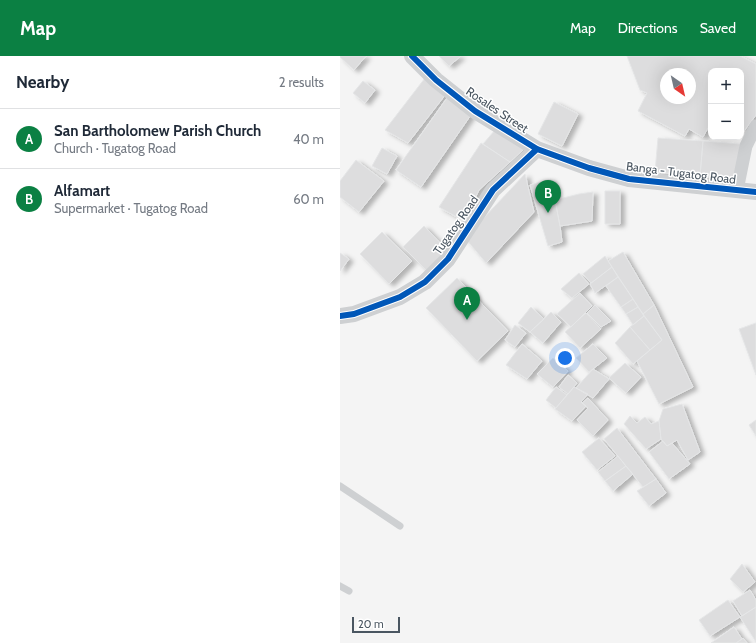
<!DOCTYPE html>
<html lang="en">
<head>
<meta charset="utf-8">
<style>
	:root { --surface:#fff; --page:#f6f6f7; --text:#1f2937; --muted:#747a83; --line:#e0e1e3; --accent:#0b8043 }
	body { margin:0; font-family:Cabin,sans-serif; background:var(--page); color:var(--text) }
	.controls { position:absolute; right:12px; top:12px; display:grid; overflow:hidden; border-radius:8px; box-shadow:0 4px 16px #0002 }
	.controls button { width:36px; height:36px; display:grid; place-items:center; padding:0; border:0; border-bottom:1px solid var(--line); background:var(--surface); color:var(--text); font:20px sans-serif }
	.compass { position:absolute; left:320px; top:12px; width:36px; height:36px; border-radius:50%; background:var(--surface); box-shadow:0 4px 16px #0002; rotate:146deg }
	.scale { position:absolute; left:12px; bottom:10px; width:48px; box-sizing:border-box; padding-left:4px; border:2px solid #4a5661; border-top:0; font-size:11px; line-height:14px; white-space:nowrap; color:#4a5661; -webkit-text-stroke:3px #fff; paint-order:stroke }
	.you { position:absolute; left:225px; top:302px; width:14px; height:14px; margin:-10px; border:3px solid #fff; border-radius:50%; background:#1a73e8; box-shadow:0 0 0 6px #1a73e833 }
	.badge { display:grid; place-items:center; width:26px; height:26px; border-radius:50%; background:var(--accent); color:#fff; font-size:13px; font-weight:700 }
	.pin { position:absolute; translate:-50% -33px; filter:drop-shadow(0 1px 2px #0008) }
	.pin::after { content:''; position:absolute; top:21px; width:14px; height:12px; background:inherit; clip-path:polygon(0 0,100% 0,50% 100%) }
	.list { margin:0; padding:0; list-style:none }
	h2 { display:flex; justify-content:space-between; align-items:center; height:52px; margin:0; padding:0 16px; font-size:17px }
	h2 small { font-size:13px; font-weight:400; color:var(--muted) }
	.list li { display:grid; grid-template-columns:26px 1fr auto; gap:12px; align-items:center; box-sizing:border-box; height:60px; padding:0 16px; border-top:1px solid var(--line) }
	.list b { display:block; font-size:15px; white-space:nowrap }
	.list p { margin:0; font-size:13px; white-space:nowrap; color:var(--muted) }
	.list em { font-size:13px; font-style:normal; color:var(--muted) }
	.map { position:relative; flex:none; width:416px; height:587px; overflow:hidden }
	header { display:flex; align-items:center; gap:24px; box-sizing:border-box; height:56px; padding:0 20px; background:var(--accent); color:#fff }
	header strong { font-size:19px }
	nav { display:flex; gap:22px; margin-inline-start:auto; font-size:14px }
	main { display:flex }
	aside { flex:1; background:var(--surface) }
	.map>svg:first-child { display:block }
</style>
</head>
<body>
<header>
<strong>Map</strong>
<nav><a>Map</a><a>Directions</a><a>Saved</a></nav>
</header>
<main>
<aside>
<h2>Nearby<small>2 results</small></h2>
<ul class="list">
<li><span class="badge">A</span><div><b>San Bartholomew Parish Church</b><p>Church · Tugatog Road</p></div><em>40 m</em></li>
<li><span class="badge">B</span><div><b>Alfamart</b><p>Supermarket · Tugatog Road</p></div><em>60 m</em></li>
</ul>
</aside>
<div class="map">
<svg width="416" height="587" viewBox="0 0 416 587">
	<defs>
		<filter id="shadow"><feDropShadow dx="4.5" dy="2.5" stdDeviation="2" flood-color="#0004"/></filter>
	</defs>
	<rect width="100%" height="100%" fill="#f4f4f4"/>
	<!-- building -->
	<path fill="#ddddde" stroke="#e5e6e7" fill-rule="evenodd" filter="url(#shadow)" d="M 0,0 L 26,0 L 14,14 L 0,1 Z
		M 99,0 L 121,0 L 109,10 Z
		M 287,0 L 400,0 L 416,8 L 416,59 L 401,79 L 401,15 L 371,15 L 371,74 L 368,72 L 363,81 L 349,73 L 345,80 L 298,55 L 307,37 L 300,34 ZM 326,18 L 350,18 L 350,42 L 326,42 Z
		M 85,22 L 106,38 L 68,87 L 45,74 Z
		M 23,25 L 35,34 L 25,47 L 13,37 Z
		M 109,39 L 133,56 L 81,131 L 56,114 Z
		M 214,46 L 238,58 L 222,90 L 198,78 Z
		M 155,74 L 184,93 L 170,106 L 143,88 Z
		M 318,82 L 363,85 L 360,120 L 315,116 Z
		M 363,85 L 400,88 L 397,123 L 360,120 Z
		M 141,87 L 170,106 L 139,134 L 124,165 L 99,151 Z
		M 42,92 L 57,100 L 47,118 L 32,110 Z
		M 16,104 L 44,125 L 19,156 L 0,141 L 0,125 Z
		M 185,118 L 194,156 L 146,207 L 125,182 L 184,119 Z
		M 211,123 L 220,170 L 222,186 L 208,190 L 190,129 Z
		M 265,135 L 280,135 L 280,168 L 265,168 Z
		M 253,136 L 252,165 L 220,170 L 215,144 L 239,138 Z
		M 84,170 L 107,194 L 86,214 L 63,191 Z
		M 42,176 L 72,205 L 49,228 L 20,198 Z
		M 283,196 L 314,249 L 303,258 L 268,205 Z
		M 0,197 L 9,203 L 0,215 Z
		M 265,200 L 272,211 L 251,227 L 243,218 Z
		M 272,211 L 278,221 L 255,237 L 250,228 Z
		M 239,217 L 249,228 L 232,242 L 221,233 Z
		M 278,221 L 293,243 L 281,251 L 266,230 Z
		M 117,222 L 168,275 L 137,305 L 86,252 Z
		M 240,237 L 252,250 L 231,271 L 217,258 Z
		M 293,243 L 298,251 L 286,258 L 281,251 Z
		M 255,249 L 271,265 L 261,271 L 247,257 Z
		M 314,249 L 353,331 L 319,348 L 297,305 L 322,284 L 303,258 Z
		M 191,251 L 204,263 L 190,276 L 178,267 Z
		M 298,251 L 304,260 L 293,269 L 286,258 Z
		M 211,256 L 221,266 L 203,287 L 190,276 Z
		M 246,257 L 261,273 L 240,292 L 225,276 Z
		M 304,260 L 322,284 L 310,294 L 290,271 Z
		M 416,267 L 416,319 L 399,273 Z
		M 175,269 L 186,277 L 175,291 L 165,284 Z
		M 290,271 L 310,294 L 293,308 L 275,287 Z
		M 182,288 L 202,305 L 187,323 L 166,309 Z
		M 253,288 L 267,302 L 249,316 L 236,302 Z
		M 213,302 L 228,315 L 213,331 L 197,318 Z
		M 285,307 L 301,321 L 286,337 L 269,322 Z
		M 253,313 L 269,323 L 253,342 L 236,332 Z
		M 228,319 L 237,327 L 228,338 L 219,331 Z
		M 216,331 L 227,339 L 216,352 L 206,344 Z
		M 234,331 L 248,338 L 241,346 L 246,350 L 232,365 L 215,353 Z
		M 248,342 L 268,364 L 253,380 L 237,364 L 248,352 L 242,347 Z
		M 342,348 L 360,396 L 348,404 L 337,384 L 327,390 L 321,383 L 319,365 L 323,353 Z
		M 290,360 L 297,367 L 305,361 L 311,368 L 319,365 L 321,383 L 306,393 L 284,368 Z
		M 416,364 L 416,380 L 409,369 Z
		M 277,372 L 316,423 L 303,431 L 264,383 Z
		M 259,382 L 275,400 L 257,414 L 242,396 Z
		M 323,385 L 327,390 L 332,387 L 350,408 L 329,423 L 309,396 Z
		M 278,400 L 286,410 L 265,425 L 258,416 Z
		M 286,410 L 293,418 L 273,435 L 265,425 Z
		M 316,423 L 326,437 L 309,450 L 297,435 Z
		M 402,508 L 415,526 L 403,536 L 390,523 Z
		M 410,534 L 416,544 L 416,551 L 402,560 L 393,545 Z
		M 388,544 L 400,561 L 370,580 L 359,564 Z
		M 416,551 L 416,586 L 400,561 Z
		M 394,571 L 402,583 L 396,587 L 371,587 Z
		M 403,582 L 407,587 L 396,587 L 402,583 Z"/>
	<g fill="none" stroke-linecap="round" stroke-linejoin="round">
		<!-- service -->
		<path stroke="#ced0d2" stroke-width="7" d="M 0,430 L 60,470
			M 0,530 L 9,535"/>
		<!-- minor -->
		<path stroke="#ced0d2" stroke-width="13" d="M 397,134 L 406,90 L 416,70"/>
		<!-- tertiary -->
		<path stroke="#ced0d2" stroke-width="16" d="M 72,0 L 96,24 L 135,55 L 197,93 L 249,112 L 289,123 L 416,136
			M 0,260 L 14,258 L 60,241 L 85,226 L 108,203 L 153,134 L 197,93"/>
		<!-- cycleway casing -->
		<g stroke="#fff" stroke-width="8">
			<path id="cycleway" d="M 72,0 L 96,24 L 135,55 L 197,93 L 249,112 L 289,123 L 416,136
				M 0,260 L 14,258 L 60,241 L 85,226 L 108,203 L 153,134 L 197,93"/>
		</g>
		<!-- cycleway -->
		<use href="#cycleway" stroke="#0057b8" stroke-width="6"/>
	</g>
	<g text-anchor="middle" stroke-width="3" stroke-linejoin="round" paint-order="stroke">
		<!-- street labels -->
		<g font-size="12" fill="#4a5661" stroke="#fff">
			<text transform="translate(157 54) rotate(34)" y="4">Rosales Street</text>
			<text transform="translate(341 117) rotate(7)" y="4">Banga - Tugatog Road</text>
			<text transform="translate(116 169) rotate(-55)" y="4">Tugatog Road</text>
		</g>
	</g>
</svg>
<div class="controls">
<button>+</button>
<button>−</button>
</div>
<svg class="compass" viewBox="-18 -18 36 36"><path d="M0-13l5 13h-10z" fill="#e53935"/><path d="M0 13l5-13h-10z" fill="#747a83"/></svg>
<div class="scale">20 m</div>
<div class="you"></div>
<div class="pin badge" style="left:127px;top:264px">A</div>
<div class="pin badge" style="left:208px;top:157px">B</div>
</div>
</main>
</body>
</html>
